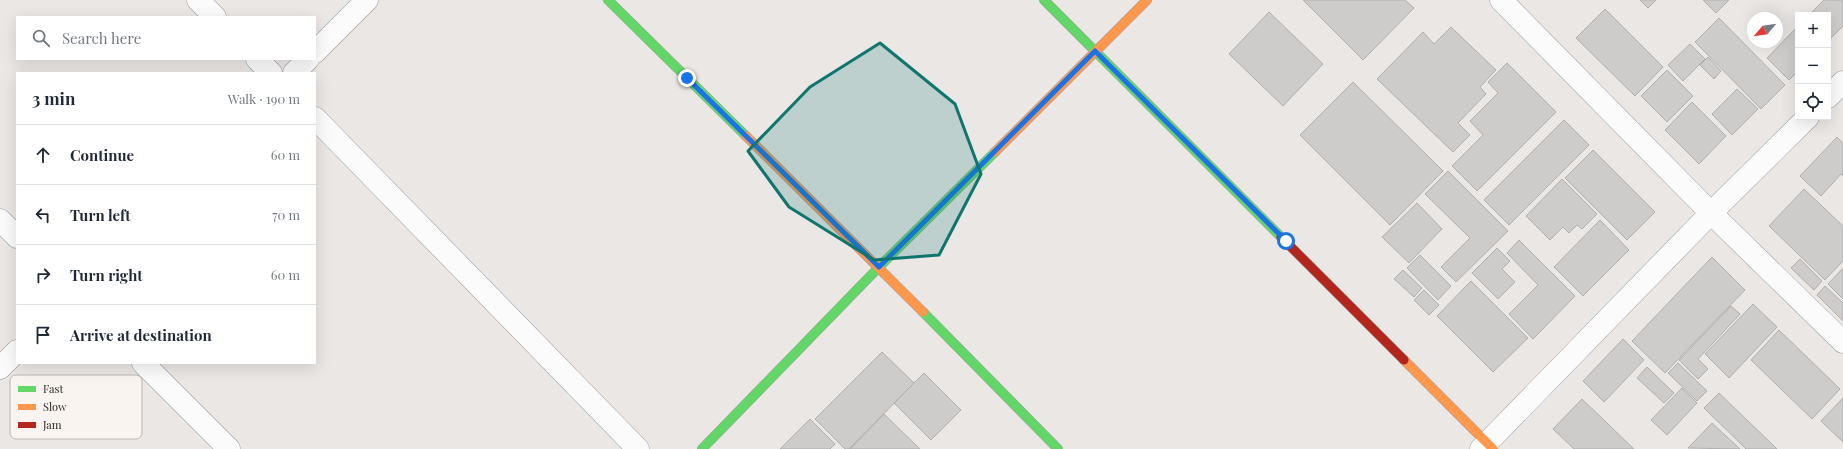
<!DOCTYPE html>
<html lang="en">
<head>
<meta charset="utf-8">
<style>
	:root { --surface:#fff; --page:#f6f6f7; --text:#1f2937; --muted:#747a83; --line:#e0e1e3 }
	body { margin:0; font-family:"Playfair Display",serif; background:var(--page); color:var(--text) }
	.controls { position:absolute; right:12px; top:12px; display:grid; overflow:hidden; border-radius:0px; box-shadow:0 4px 16px #0002 }
	.controls button { width:36px; height:36px; display:grid; place-items:center; padding:0; border:0; border-bottom:1px solid var(--line); background:var(--surface); color:var(--text); font:20px sans-serif }
	.compass { position:absolute; left:1747px; top:12px; width:36px; height:36px; border-radius:50%; background:var(--surface); box-shadow:0 4px 16px #0002; rotate:241deg }
	.stop { position:absolute; width:12px; height:12px; margin:-9px; border:3px solid #1a73e8; border-radius:50%; background:#fff }
	.stop.end { background:#1a73e8; border-color:#fff; box-shadow:0 1px 4px #0008 }
	.list { margin:0; padding:0; list-style:none }
	h2 { display:flex; justify-content:space-between; align-items:center; height:52px; margin:0; padding:0 16px; font-size:17px }
	h2 small { font-size:13px; font-weight:400; color:var(--muted) }
	.list li { display:grid; grid-template-columns:26px 1fr auto; gap:12px; align-items:center; box-sizing:border-box; height:60px; padding:0 16px; border-top:1px solid var(--line) }
	.list b { display:block; font-size:15px; white-space:nowrap }
	.list em { font-size:13px; font-style:normal; color:var(--muted) }
	.icon { flex:none; width:22px; height:22px; fill:none; stroke:currentColor; stroke-width:2; stroke-linecap:round; stroke-linejoin:round }
	.map { position:relative; flex:none; width:1843px; height:449px; overflow:hidden }
	.search { position:absolute; background:var(--surface); box-shadow:0 4px 16px #0002; left:16px; top:16px; width:300px; height:44px; display:flex; align-items:center; gap:10px; box-sizing:border-box; padding:0 14px; border-radius:0px; color:var(--muted); font-size:15px }
	.panel { position:absolute; background:var(--surface); box-shadow:0 4px 16px #0002; left:16px; top:72px; width:300px; height:292px; border-radius:0px }
	.map>svg:first-child { display:block }
</style>
</head>
<body>
<div class="map">
<svg width="1843" height="449" viewBox="0 0 1843 449">
	<rect width="100%" height="100%" fill="#eae7e5"/>
	<!-- building -->
	<path fill="#cecccb" stroke="#b1afad" d="M 1303,0 L 1405,0 L 1414,8 L 1363,60 Z
		M 1640,0 L 1656,0 L 1648,8 Z
		M 1703,0 L 1729,0 L 1716,13 Z
		M 1824,0 L 1843,0 L 1843,26 L 1828,41 L 1828,15 L 1809,15 Z
		M 1605,9 L 1663,67 L 1635,96 L 1576,38 Z
		M 1269,12 L 1323,64 L 1283,106 L 1229,54 Z
		M 1719,18 L 1785,85 L 1761,109 L 1695,42 Z
		M 1798,26 L 1798,71 L 1789,80 L 1767,58 Z
		M 1451,27 L 1496,70 L 1480,87 L 1486,94 L 1458,123 L 1470,135 L 1453,152 L 1377,79 L 1423,32 L 1434,44 Z
		M 1690,44 L 1705,59 L 1683,81 L 1668,65 Z
		M 1708,57 L 1721,71 L 1714,79 L 1700,65 Z
		M 1507,63 L 1556,112 L 1477,191 L 1452,166 L 1483,135 L 1470,121 L 1498,93 L 1488,82 Z
		M 1667,70 L 1693,96 L 1667,122 L 1641,96 Z
		M 1353,82 L 1443,171 L 1390,225 L 1300,135 Z
		M 1737,89 L 1758,109 L 1732,135 L 1712,114 Z
		M 1692,102 L 1726,136 L 1699,164 L 1665,130 Z
		M 1564,120 L 1589,145 L 1509,225 L 1484,200 Z
		M 1837,137 L 1843,143 L 1843,176 L 1841,174 L 1821,196 L 1800,176 Z
		M 1593,150 L 1655,212 L 1627,240 L 1565,178 Z
		M 1448,171 L 1508,231 L 1456,282 L 1441,267 L 1470,238 L 1425,194 Z
		M 1562,179 L 1597,214 L 1582,229 L 1577,225 L 1569,233 L 1563,227 L 1550,240 L 1526,216 Z
		M 1804,189 L 1843,226 L 1843,261 L 1825,280 L 1769,226 Z
		M 1417,203 L 1442,229 L 1409,263 L 1382,237 Z
		M 1600,220 L 1629,250 L 1583,296 L 1554,267 Z
		M 1519,240 L 1575,296 L 1533,339 L 1509,314 L 1538,285 L 1507,253 Z
		M 1497,248 L 1510,261 L 1502,269 L 1515,282 L 1498,299 L 1472,273 Z
		M 1420,255 L 1451,286 L 1438,300 L 1407,268 Z
		M 1712,257 L 1745,290 L 1665,373 L 1632,341 Z
		M 1800,259 L 1822,281 L 1814,290 L 1791,268 Z
		M 1843,268 L 1843,299 L 1828,284 Z
		M 1403,270 L 1422,288 L 1414,297 L 1394,279 Z
		M 1471,281 L 1528,338 L 1493,372 L 1437,316 Z
		M 1825,286 L 1843,303 L 1843,321 L 1817,295 Z
		M 1424,290 L 1439,305 L 1429,315 L 1414,300 Z
		M 1753,304 L 1777,327 L 1729,378 L 1705,354 Z
		M 1731,306 L 1740,314 L 1698,359 L 1708,369 L 1698,379 L 1679,360 Z
		M 1779,330 L 1840,389 L 1812,419 L 1751,360 Z
		M 1623,339 L 1644,360 L 1604,402 L 1583,381 Z
		M 882,352 L 914,383 L 849,449 L 845,449 L 815,419 Z
		M 1678,363 L 1707,391 L 1697,401 L 1668,373 Z
		M 1647,367 L 1674,393 L 1664,403 L 1637,378 Z
		M 924,373 L 961,410 L 931,440 L 894,403 Z
		M 1682,388 L 1697,403 L 1667,435 L 1651,420 Z
		M 1719,393 L 1777,449 L 1746,449 L 1704,408 Z
		M 1843,398 L 1843,442 L 1821,421 Z
		M 1582,399 L 1634,449 L 1574,449 L 1553,429 Z
		M 884,414 L 920,449 L 850,449 Z
		M 810,419 L 835,444 L 830,449 L 780,449 Z
		M 1712,423 L 1740,449 L 1688,448 Z"/>
	<g fill="none" stroke-linecap="round" stroke-linejoin="round">
		<!-- street casing -->
		<g stroke="#a09d9c" stroke-width="23">
			<path id="street" d="M 198,0 L 215,17
				M 1501,0 L 1711,213 L 1843,342
				M 315,52 L 367,0
				M 257,59 L 271,73
				M 294,73 L 308,59
				M 1828,97 L 1843,82
				M 315,118 L 638,449
				M 0,220 L 17,237
				M 143,363 L 229,449
				M 0,368 L 17,351
				M 1481,449 L 1711,213 L 1808,117"/>
		</g>
		<!-- fast casing -->
		<g stroke="#a09d9c" stroke-width="10">
			<path id="fast" d="M 608,0 L 746,136
				M 1044,0 L 1281,237
				M 923,312 L 1058,449
				M 702,449 L 879,267 L 995,152"/>
		</g>
		<!-- slow casing -->
		<g stroke="#a09d9c" stroke-width="10">
			<path id="slow" d="M 746,136 L 923,312
				M 995,152 L 1147,0
				M 1404,360 L 1493,449"/>
		</g>
		<!-- jam casing -->
		<g stroke="#a09d9c" stroke-width="10">
			<path id="jam" d="M 1281,237 L 1404,360"/>
		</g>
		<!-- street -->
		<use href="#street" stroke="#fcfbfb" stroke-width="22"/>
		<!-- fast -->
		<use href="#fast" stroke="#63d668" stroke-width="9"/>
		<!-- slow -->
		<use href="#slow" stroke="#ff974d" stroke-width="9"/>
		<!-- jam -->
		<use href="#jam" stroke="#b3261e" stroke-width="9"/>
	</g>
	<g fill="none" stroke-linecap="round" stroke-linejoin="round">
		<!-- route -->
		<path stroke="#1a73e8" stroke-width="5" d="M 687,78 L 879,267 L 1095,51 L 1286,241"/>
	</g>
	<!-- marked area -->
	<path fill="#0f766e" fill-opacity="0.2" stroke="#0f766e" stroke-width="3" stroke-linejoin="round" d="M 880,43 L 955,104 L 981,174 L 939,255 L 874,260 L 789,207 L 748,151 L 810,87 Z"/>
	<!-- legend -->
	<rect x="10" y="375" width="132" height="64" rx="6" fill="#f9f4f0" stroke="#bbb7b3" stroke-width="1"/>
	<rect x="18" y="386" width="18" height="6" fill="#63d668"/>
	<rect x="18" y="404" width="18" height="6" fill="#ff974d"/>
	<rect x="18" y="422" width="18" height="6" fill="#b3261e"/>
	<g font-size="11" fill="#292826">
		<text x="43" y="393">Fast</text>
		<text x="43" y="411">Slow</text>
		<text x="43" y="429">Jam</text>
	</g>
</svg>
<div class="controls">
<button>+</button>
<button>−</button>
<button><svg class="icon" aria-label="locate" viewBox="0 0 24 24"><circle cx="12" cy="12" r="6"/><path d="M12 2v4M12 18v4M2 12h4M18 12h4"/></svg></button>
</div>
<svg class="compass" viewBox="-18 -18 36 36"><path d="M0-13l5 13h-10z" fill="#e53935"/><path d="M0 13l5-13h-10z" fill="#747a83"/></svg>
<div class="stop" style="left:1286px;top:241px"></div>
<div class="stop end" style="left:687px;top:78px"></div>
<div class="search"><svg class="icon" aria-label="search" viewBox="0 0 24 24"><circle cx="10" cy="10" r="6"/><path d="M15 15l6 6"/></svg>Search here</div>
<section class="panel">
<h2>3 min<small>Walk · 190 m</small></h2>
<ul class="list">
<li><svg class="icon" aria-label="ahead" viewBox="0 0 24 24"><path d="M12 20V5M6 11l6-6 6 6"/></svg><div><b>Continue</b></div><em>60 m</em></li>
<li><svg class="icon" aria-label="left" viewBox="0 0 24 24"><path d="M17 20v-9H6M10 6l-5 5 5 5"/></svg><div><b>Turn left</b></div><em>70 m</em></li>
<li><svg class="icon" aria-label="right" viewBox="0 0 24 24"><path d="M7 20v-9h11M14 6l5 5-5 5"/></svg><div><b>Turn right</b></div><em>60 m</em></li>
<li><svg class="icon" aria-label="arrive" viewBox="0 0 24 24"><path d="M6 21V4h12l-3 4 3 4H6"/></svg><div><b>Arrive at destination</b></div></li>
</ul>
</section>
</div>
</body>
</html>
